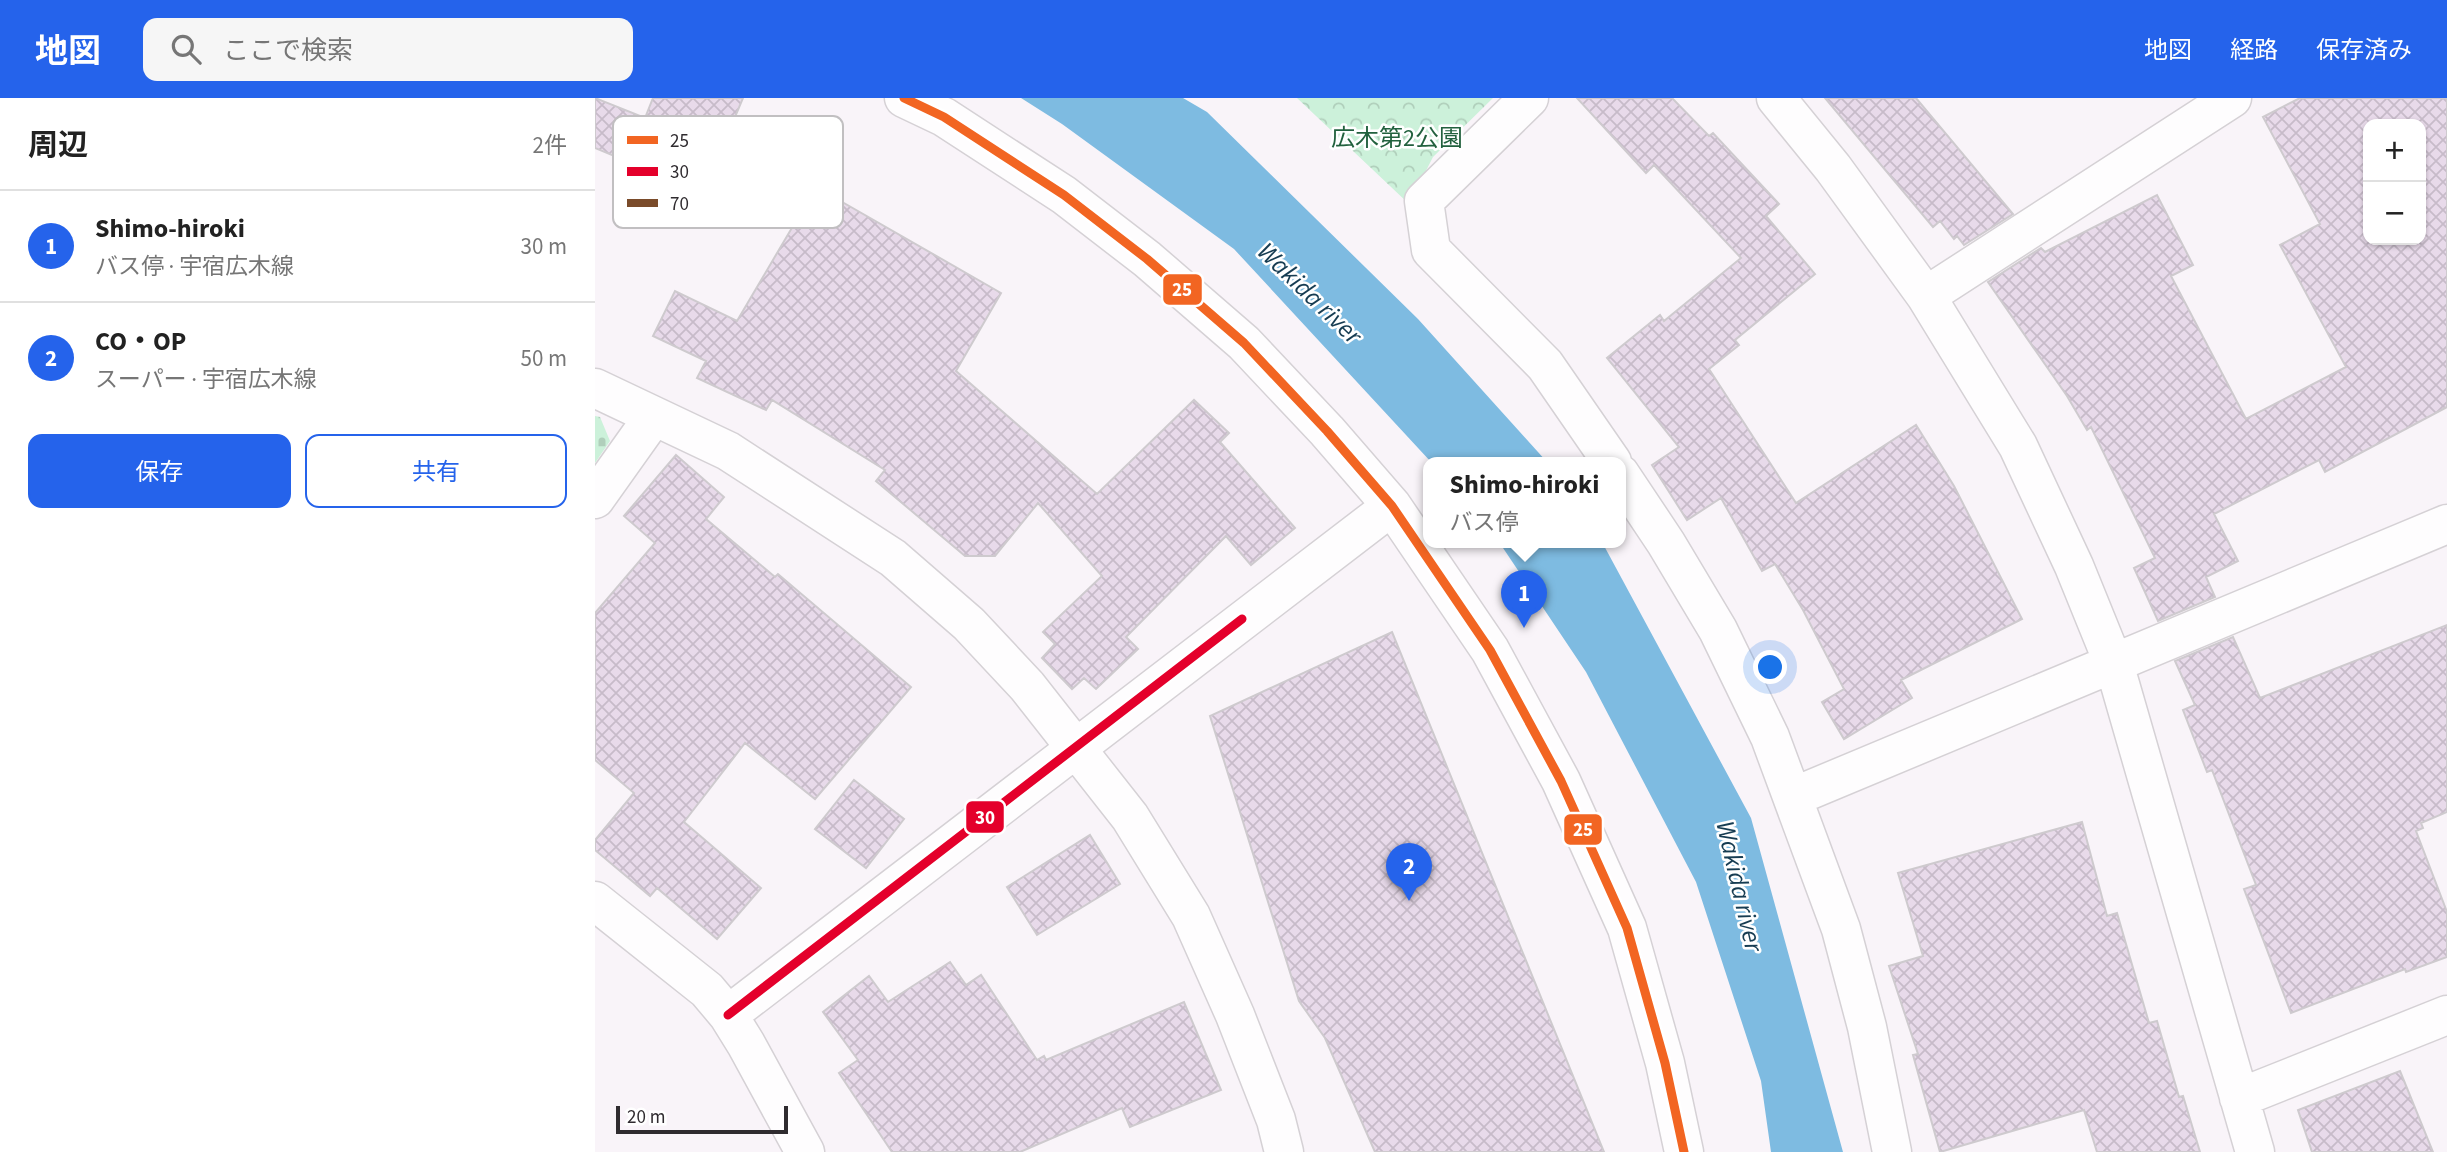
<!DOCTYPE html>
<html lang="ja">
<head>
<meta charset="utf-8">
<style>
	:root { --surface:#fff; --page:#f6f6f6; --text:#222; --muted:#767676; --line:#e0e0e0; --accent:#2563eb }
	body { margin:0; font-family:"Source Sans 3","Noto Sans JP",sans-serif; background:var(--page); color:var(--text) }
	.controls { position:absolute; right:21px; top:21px; display:grid; overflow:hidden; border-radius:14px; box-shadow:0 2px 5px #0004 }
	.controls button { width:63px; height:63px; display:grid; place-items:center; padding:0; border:0; border-bottom:2px solid var(--line); background:var(--surface); color:var(--text); font:35px sans-serif }
	.scale { position:absolute; left:21px; bottom:18px; width:172px; box-sizing:border-box; padding-left:7px; border:4px solid #2f2b2f; border-top:0; font-size:19px; line-height:24px; white-space:nowrap; color:#2f2b2f; -webkit-text-stroke:5px #fff; paint-order:stroke }
	.you { position:absolute; left:1176px; top:570px; width:24px; height:24px; margin:-18px; border:5px solid #fff; border-radius:50%; background:#1a73e8; box-shadow:0 0 0 10px #1a73e833 }
	.badge { display:grid; place-items:center; width:46px; height:46px; border-radius:50%; background:var(--accent); color:#fff; font-size:23px; font-weight:700 }
	.pin { position:absolute; translate:-50% -58px; filter:drop-shadow(0 2px 4px #0008) }
	.pin::after { content:''; position:absolute; top:37px; width:24px; height:21px; background:inherit; clip-path:polygon(0 0,100% 0,50% 100%) }
	.popup { position:absolute; left:828px; top:359px; width:203px; height:91px; box-sizing:border-box; display:grid; place-content:center; border-radius:14px; background:var(--surface); filter:drop-shadow(0 2px 5px #0005); font-size:23px; white-space:nowrap; color:var(--muted) }
	.popup b { font-size:26px; color:var(--text) }
	.popup::after { content:''; position:absolute; left:50%; top:100%; margin-left:-14px; border:14px solid transparent; border-top-color:var(--surface) }
	.list { margin:0; padding:0; list-style:none }
	h2 { display:flex; justify-content:space-between; align-items:center; height:91px; margin:0; padding:0 28px; font-size:30px }
	h2 small { font-size:23px; font-weight:400; color:var(--muted) }
	.list li { display:grid; grid-template-columns:46px 1fr auto; gap:21px; align-items:center; box-sizing:border-box; height:112px; padding:0 28px; border-top:2px solid var(--line) }
	.list b { display:block; font-size:26px; white-space:nowrap }
	.list p { margin:0; font-size:23px; white-space:nowrap; color:var(--muted) }
	.list em { font-size:23px; font-style:normal; color:var(--muted) }
	.actions { display:flex; gap:14px; padding:21px 28px }
	.actions a { flex:1; padding:16px 0; border:2px solid var(--accent); border-radius:14px; text-align:center; font-size:24px; color:var(--accent) }
	.actions .main { background:var(--accent); color:#fff }
	.icon { flex:none; width:38px; height:38px; fill:none; stroke:currentColor; stroke-width:2; stroke-linecap:round; stroke-linejoin:round }
	.map { position:relative; flex:none; width:1852px; height:1054px; overflow:hidden }
	header { display:flex; align-items:center; gap:42px; box-sizing:border-box; height:98px; padding:0 35px; background:var(--accent); color:#fff }
	header strong { font-size:33px }
	nav { display:flex; gap:38px; margin-inline-start:auto; font-size:24px }
	.search { width:490px; height:63px; background:var(--page); display:flex; align-items:center; gap:18px; box-sizing:border-box; padding:0 24px; border-radius:14px; color:var(--muted); font-size:26px }
	main { display:flex }
	aside { flex:1; background:var(--surface) }
	.map>svg:first-child { display:block }
</style>
</head>
<body>
<header>
<strong>地図</strong>
<div class="search"><svg class="icon" aria-label="search" viewBox="0 0 24 24"><circle cx="10" cy="10" r="6"/><path d="M15 15l6 6"/></svg>ここで検索</div>
<nav><a>地図</a><a>経路</a><a>保存済み</a></nav>
</header>
<main>
<aside>
<h2>周辺<small>2件</small></h2>
<ul class="list">
<li><span class="badge">1</span><div><b>Shimo-hiroki</b><p>バス停 · 宇宿広木線</p></div><em>30 m</em></li>
<li><span class="badge">2</span><div><b>CO・OP</b><p>スーパー · 宇宿広木線</p></div><em>50 m</em></li>
</ul>
<div class="actions"><a class="main">保存</a><a>共有</a></div>
</aside>
<div class="map">
<svg width="1852" height="1054" viewBox="0 0 1852 1054">
	<defs>
		<pattern id="cemetery-stones" width="16" height="16" patternUnits="userSpaceOnUse" patternTransform="scale(1.75)"><rect width="16" height="16" fill="#ccf1da"/><path d="M2 7V4a2 2 0 0 1 4 0v3zM10 15v-3a2 2 0 0 1 4 0v3z" fill="#b0cfbb"/></pattern>
		<pattern id="park-crowns" width="20" height="18" patternUnits="userSpaceOnUse" patternTransform="scale(1.75)"><rect width="20" height="18" fill="#ccf1da"/><path d="M2 6a3 3 0 1 1 6 0M12 15a3 3 0 1 1 6 0" fill="none" stroke="#b0cfbb"/></pattern>
		<pattern id="building-cross-hatch" width="8" height="8" patternUnits="userSpaceOnUse" patternTransform="scale(1.75)"><rect width="8" height="8" fill="#e8daea"/><path d="M0 0l8 8M0 8l8-8" fill="none" stroke="#c7bbc9"/></pattern>
	</defs>
	<rect width="100%" height="100%" fill="#f9f4f9"/>
	<!-- cemetery -->
	<path fill="url(#cemetery-stones)" d="M 0,318 L 5,319 L 15,343 L 0,365 Z"/>
	<!-- park -->
	<path fill="url(#park-crowns)" d="M 702,0 L 898,0 L 838,59 L 814,106 Z"/>
	<!-- water -->
	<path fill="#7ebbe1" d="M 426,0 L 588,0 L 612,14 L 823,221 L 952,364 L 836,364 L 639,151 L 467,26 Z
		M 904,444 L 1007,444 L 1156,720 L 1248,1054 L 1176,1054 L 1166,983 L 1101,784 L 991,574 Z"/>
	<!-- building -->
	<path fill="url(#building-cross-hatch)" stroke="#cecace" stroke-width="2" fill-rule="evenodd" d="M 0,0 L 50,20 L 58,0 L 148,0 L 108,95 L 0,50 Z
		M 982,0 L 1077,0 L 1114,38 L 1118,35 L 1184,106 L 1171,118 L 1220,176 L 1140,242 L 1144,247 L 1114,271 L 1201,405 L 1321,327 L 1359,388 L 1427,521 L 1306,582 L 1317,600 L 1249,641 L 1227,604 L 1249,591 L 1208,512 L 1180,466 L 1167,473 L 1126,400 L 1092,422 L 1057,367 L 1084,349 L 1012,260 L 1065,217 L 1069,223 L 1146,160 L 1059,67 L 1051,75 Z
		M 1230,0 L 1321,0 L 1418,116 L 1369,147 L 1362,138 L 1359,141 L 1345,123 L 1338,129 Z
		M 1705,0 L 1852,0 L 1852,309 L 1730,374 L 1724,362 L 1619,416 L 1643,463 L 1611,479 L 1620,499 L 1563,523 L 1539,470 L 1560,460 L 1496,329 L 1492,332 L 1472,298 L 1393,184 L 1446,150 L 1450,154 L 1562,97 L 1598,167 L 1576,178 L 1651,321 L 1751,269 L 1685,147 L 1725,126 L 1668,19 ZM 1773,26 L 1826,26 L 1826,142 L 1773,142 Z
		M 221,89 L 406,195 L 361,273 L 502,396 L 599,302 L 634,335 L 625,344 L 700,430 L 656,467 L 631,438 L 531,539 L 543,551 L 501,591 L 489,580 L 477,591 L 447,560 L 460,546 L 448,534 L 507,478 L 443,405 L 400,458 L 370,458 L 281,383 L 290,372 L 177,302 L 171,312 L 102,280 L 111,263 L 58,238 L 80,193 L 142,223 Z
		M 81,357 L 129,399 L 111,421 L 180,479 L 183,476 L 316,589 L 220,701 L 150,645 L 89,724 L 166,790 L 122,841 L 62,790 L 55,798 L 0,752 L 0,742 L 39,695 L 0,662 L 0,515 L 60,445 L 29,418 Z
		M 1852,527 L 1852,714 L 1826,725 L 1828,730 L 1821,733 L 1852,814 L 1852,859 L 1811,874 L 1810,871 L 1696,915 L 1649,791 L 1661,787 L 1617,672 L 1612,674 L 1588,612 L 1600,607 L 1580,563 L 1638,539 L 1665,600 Z
		M 797,534 L 1009,1054 L 780,1054 L 730,940 L 704,903 L 615,618 Z
		M 259,682 L 309,721 L 271,770 L 220,731 Z
		M 1487,724 L 1512,818 L 1522,815 L 1554,925 L 1562,923 L 1584,999 L 1588,998 L 1605,1054 L 1502,1054 L 1489,1012 L 1345,1054 L 1318,957 L 1323,956 L 1294,868 L 1328,858 L 1303,775 Z
		M 495,737 L 525,786 L 442,837 L 412,789 Z
		M 355,864 L 371,887 L 386,877 L 442,962 L 449,958 L 451,962 L 589,904 L 626,992 L 535,1029 L 527,1010 L 425,1054 L 297,1054 L 244,975 L 263,962 L 228,914 L 274,878 L 293,904 Z
		M 1805,973 L 1838,1054 L 1717,1054 L 1703,1012 Z"/>
	<g fill="none" stroke-linecap="round" stroke-linejoin="round">
		<!-- minor casing -->
		<g stroke="#d5d1d5" stroke-width="41">
			<path id="minor" d="M 309,0 L 349,19 L 469,97 L 552,161 L 649,245 L 732,333 L 797,408 L 895,552 L 966,683 L 1032,830 L 1070,965 L 1089,1054
				M 934,0 L 829,103 L 836,152 L 950,267 L 1017,364
				M 1181,0 L 1238,70 L 1331,198 L 1423,348 L 1479,468 L 1520,569 L 1660,1054
				M 1331,198 L 1637,0
				M 0,290 L 133,353 L 298,460 L 374,526 L 432,588 L 535,719 L 596,818 L 640,917 L 681,1022 L 689,1054
				M 1025,376 L 1071,445 L 1123,532 L 1175,639 L 1246,831 L 1272,929 L 1297,1054
				M 0,401 L 59,318
				M 1198,699 L 1852,426
				M 0,803 L 112,892 L 133,917 L 151,946 L 210,1054
				M 133,917 L 797,408
				M 1644,1000 L 1852,917"/>
		</g>
		<!-- minor -->
		<use href="#minor" stroke="#fefdfe" stroke-width="38"/>
		<!-- bus-1 casing -->
		<g stroke="#fff" stroke-width="14">
			<path id="bus-1" d="M 309,0 L 349,19 L 469,97 L 552,161 L 649,245 L 732,333 L 797,408 L 895,552 L 966,683 L 1032,830 L 1070,965 L 1089,1054"/>
		</g>
		<!-- bus-2 casing -->
		<g stroke="#fff" stroke-width="14">
			<path id="bus-2" d="M 133,917 L 647,521"/>
		</g>
		<!-- bus-1 -->
		<use href="#bus-1" stroke="#f26522" stroke-width="9"/>
		<!-- bus-2 -->
		<use href="#bus-2" stroke="#e4002b" stroke-width="9"/>
	</g>
	<g text-anchor="middle" stroke-width="5" stroke-linejoin="round" paint-order="stroke">
		<!-- park labels -->
		<g font-size="24" fill="#22613e" stroke="#fff">
			<text x="802" y="48">広木第2公園</text>
		</g>
		<!-- water labels -->
		<g font-size="26" font-style="italic" fill="#163c52" stroke="#fff">
			<text transform="translate(715 195) rotate(44)" y="9">Wakida river</text>
			<text transform="translate(1145 788) rotate(77)" y="9">Wakida river</text>
		</g>
	</g>
	<!-- legend -->
	<rect x="18" y="18" width="230" height="112" rx="10" fill="#fff" stroke="#c1bfc1" stroke-width="2"/>
	<rect x="32" y="38" width="31" height="8" fill="#f26522"/>
	<rect x="32" y="69" width="31" height="9" fill="#e4002b"/>
	<rect x="32" y="101" width="31" height="8" fill="#7a4b2a"/>
	<g font-size="19" fill="#2f2b2f">
		<text x="75" y="49">25</text>
		<text x="75" y="80">30</text>
		<text x="75" y="112">70</text>
	</g>
	<g stroke="#fff" stroke-width="2.5">
		<rect x="567" y="175" width="41" height="33" rx="7" fill="#f26522"/>
		<rect x="370" y="702" width="40" height="34" rx="7" fill="#e4002b"/>
		<rect x="968" y="715" width="40" height="33" rx="7" fill="#f26522"/>
	</g>
	<g font-size="19" text-anchor="middle" font-weight="bold" fill="#fff">
		<text x="587" y="198">25</text>
		<text x="390" y="726">30</text>
		<text x="988" y="738">25</text>
	</g>
</svg>
<div class="controls">
<button>+</button>
<button>−</button>
</div>
<div class="scale">20 m</div>
<div class="you"></div>
<div class="pin badge" style="left:929px;top:530px">1</div>
<div class="popup"><b>Shimo-hiroki</b>バス停</div>
<div class="pin badge" style="left:814px;top:803px">2</div>
</div>
</main>
</body>
</html>
